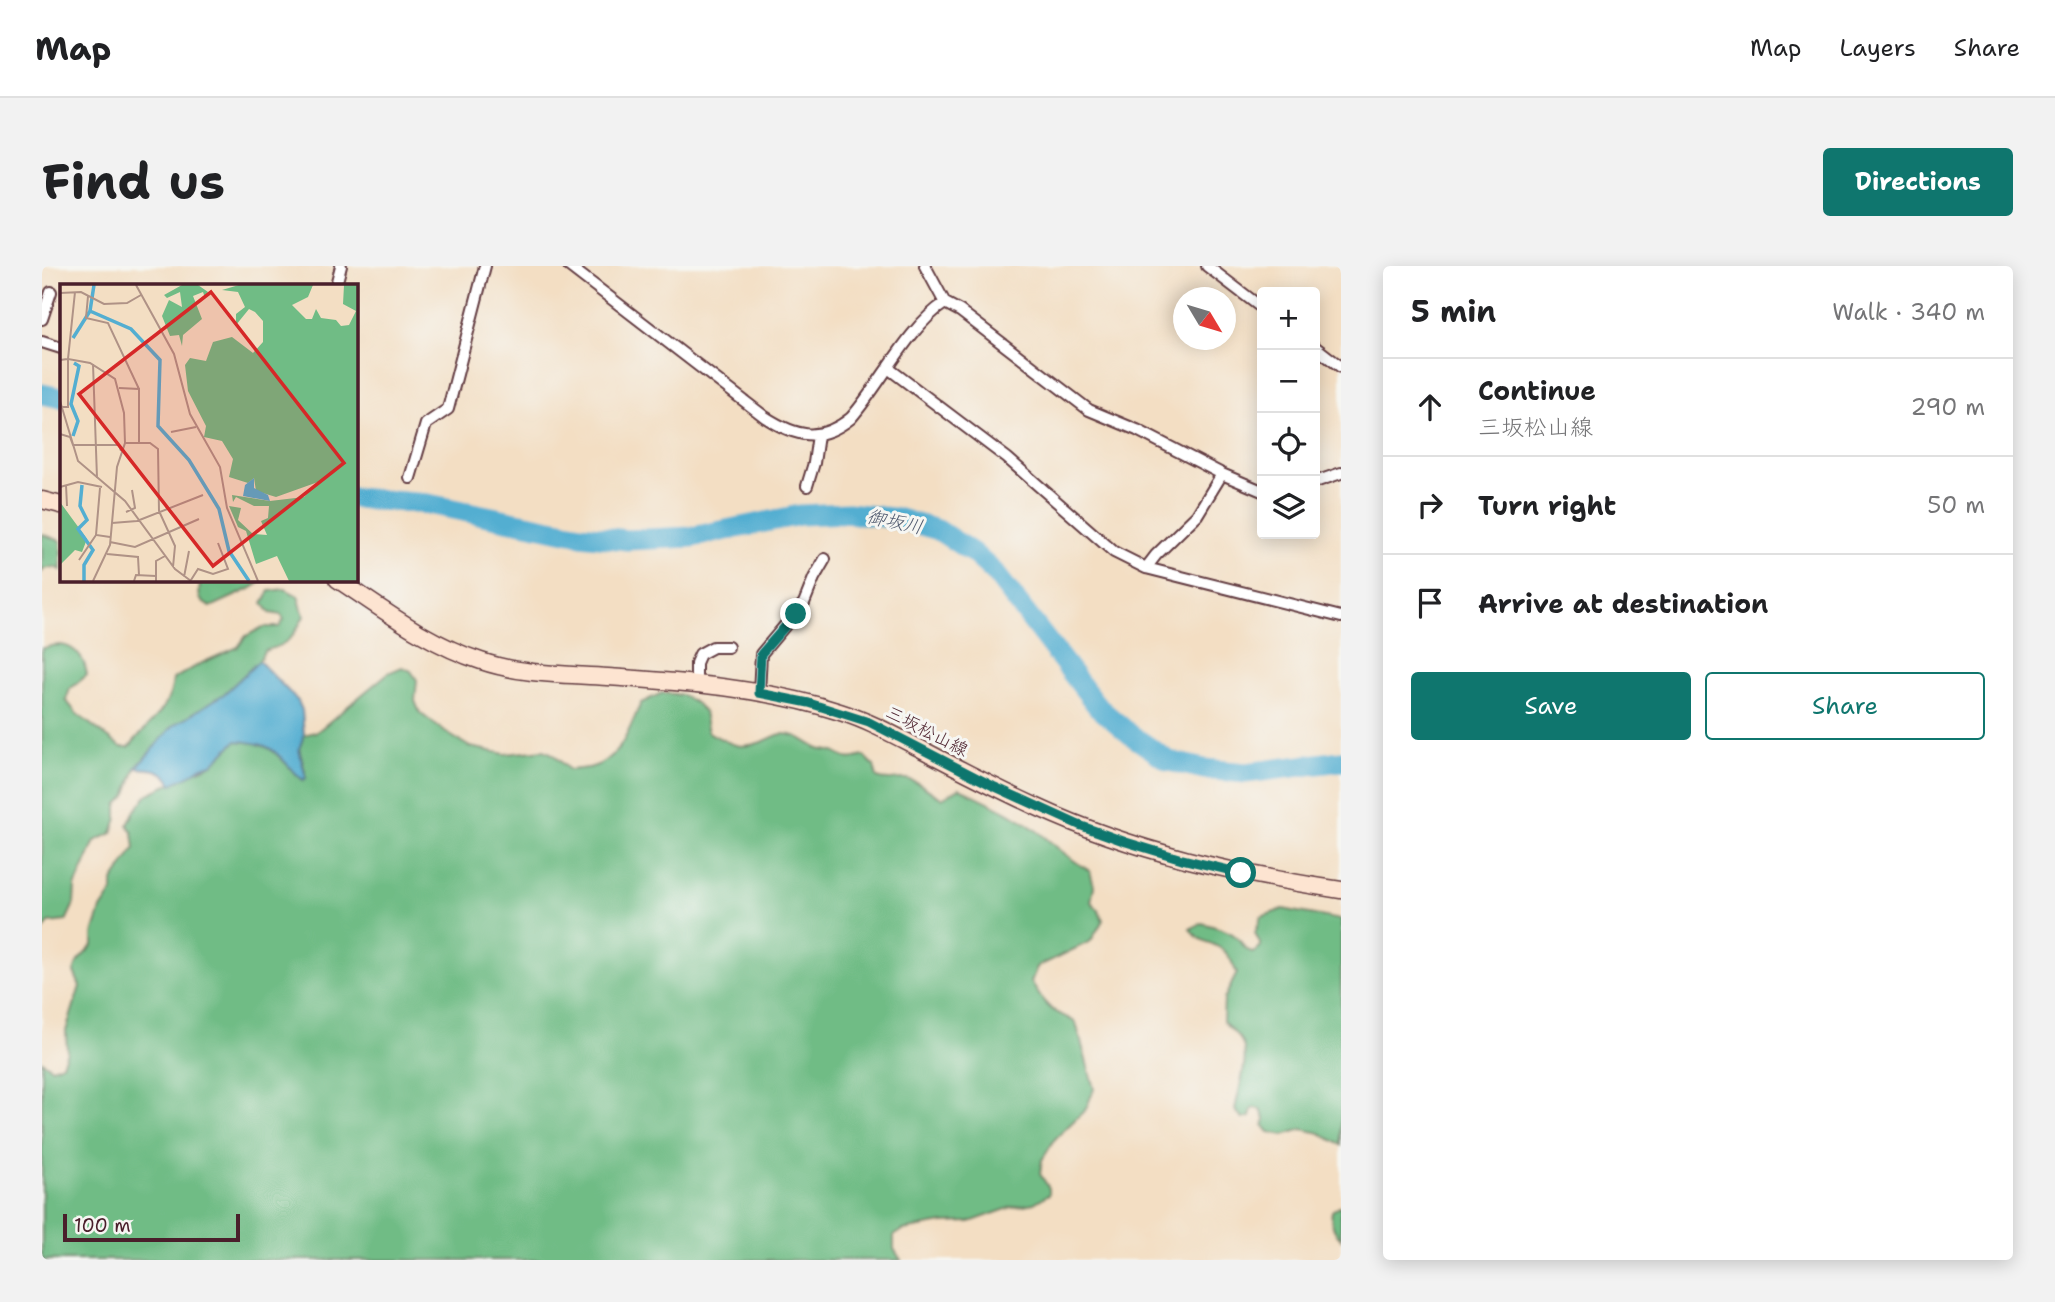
<!DOCTYPE html>
<html lang="en">
<head>
<meta charset="utf-8">
<style>
	:root { --surface:#fff; --page:#f2f2f2; --text:#202124; --muted:#757577; --line:#e0e0e0; --accent:#0f766e }
	body { margin:0; font-family:"Shantell Sans","Klee One",sans-serif; background:var(--page); color:var(--text) }
	.controls { position:absolute; right:21px; top:21px; display:grid; overflow:hidden; border-radius:7px; box-shadow:0 4px 18px #0003 }
	.controls button { width:63px; height:63px; display:grid; place-items:center; padding:0; border:0; border-bottom:2px solid var(--line); background:var(--surface); color:var(--text); font:35px sans-serif }
	.compass { position:absolute; left:1131px; top:21px; width:63px; height:63px; border-radius:50%; background:var(--surface); box-shadow:0 4px 18px #0003; rotate:128deg }
	.scale { position:absolute; left:21px; bottom:18px; width:177px; box-sizing:border-box; padding-left:7px; border:4px solid #4a1f2b; border-top:0; font-size:19px; line-height:24px; white-space:nowrap; color:#4a1f2b; -webkit-text-stroke:5px #f6f6f2; paint-order:stroke }
	.stop { position:absolute; width:21px; height:21px; margin:-16px; border:5px solid #0f766e; border-radius:50%; background:#fff }
	.stop.end { background:#0f766e; border-color:#fff; box-shadow:0 2px 7px #0008 }
	.list { margin:0; padding:0; list-style:none }
	h2 { display:flex; justify-content:space-between; align-items:center; height:91px; margin:0; padding:0 28px; font-size:30px }
	h2 small { font-size:23px; font-weight:400; color:var(--muted) }
	.list li { display:grid; grid-template-columns:46px 1fr auto; gap:21px; align-items:center; box-sizing:border-box; height:98px; padding:0 28px; border-top:2px solid var(--line) }
	.list b { display:block; font-size:26px; white-space:nowrap }
	.list p { margin:0; font-size:23px; white-space:nowrap; color:var(--muted) }
	.list em { font-size:23px; font-style:normal; color:var(--muted) }
	.actions { display:flex; gap:14px; padding:21px 28px }
	.actions a { flex:1; padding:16px 0; border:2px solid var(--accent); border-radius:7px; text-align:center; font-size:24px; color:var(--accent) }
	.actions .main { background:var(--accent); color:#fff }
	.icon { flex:none; width:38px; height:38px; fill:none; stroke:currentColor; stroke-width:2; stroke-linecap:round; stroke-linejoin:round }
	.map { position:relative; flex:none; width:1299px; height:994px; overflow:hidden; border-radius:7px }
	header { display:flex; align-items:center; gap:42px; box-sizing:border-box; height:98px; padding:0 35px; background:var(--surface); border-bottom:2px solid var(--line) }
	header strong { font-size:33px }
	nav { display:flex; gap:38px; margin-inline-start:auto; font-size:24px }
	.intro { display:flex; align-items:center; justify-content:space-between; box-sizing:border-box; height:168px; padding:0 42px }
	h1 { margin:0; font-size:49px }
	.button { padding:18px 32px; border-radius:7px; background:var(--accent); color:#fff; font-size:24px; font-weight:700 }
	main { display:flex; gap:42px; padding:0 42px }
	aside { flex:1; background:var(--surface); border-radius:7px; box-shadow:0 4px 18px #0003 }
	.map>svg:first-child { display:block }
</style>
</head>
<body>
<header>
<strong>Map</strong>
<nav><a>Map</a><a>Layers</a><a>Share</a></nav>
</header>
<div class="intro"><h1>Find us</h1><a class="button">Directions</a></div>
<main>
<div class="map">
<svg width="1299" height="994" viewBox="0 0 1299 994">
	<rect width="100%" height="100%" fill="#f6f6f2"/>
	<filter id="ink" filterUnits="userSpaceOnUse"><feTurbulence type="fractalNoise" baseFrequency=".0143" numOctaves="2"/><feDisplacementMap in="SourceGraphic" scale="14" xChannelSelector="R" yChannelSelector="G"/><feConvolveMatrix kernelMatrix="1 2 1 2 8 2 1 2 1" color-interpolation-filters="sRGB"/></filter>
	<filter id="wash" filterUnits="userSpaceOnUse"><feTurbulence type="fractalNoise" baseFrequency=".00686" numOctaves="4" result="noise"/><feDisplacementMap in="SourceGraphic" scale="28" xChannelSelector="R" yChannelSelector="G"/><feGaussianBlur stdDeviation="1.57" result="paint"/><feColorMatrix in="noise" values="0 0 0 0 0 0 0 0 0 0 0 0 0 0 0 0 0 1.4 0 .05"/><feComposite in="paint" operator="in"/></filter>
	<g filter="url(#wash)">
		<rect width="100%" height="100%" fill="#f3dec3"/>
		<!-- forest -->
		<path fill="#70bc85" stroke="#5d6e58" stroke-width="2" d="M 0,268 L 19,275 L 19,304 L 12,301 L 2,303 L 0,306 Z
			M 153,313 L 224,313 L 208,323 L 169,341 C 157,336 156,331 158,319 Z
			M 243,323 L 256,330 L 262,350 C 251,372 247,378 222,385 L 217,395 L 182,428 L 131,460 L 94,502 L 84,530 L 75,539 L 75,552 L 70,567 L 53,575 L 33,621 L 32,638 L 24,655 L 7,657 L 0,666 L 0,382 C 5,381 13,379 19,379 C 35,381 43,394 45,409 L 28,423 L 24,434 L 35,448 L 79,481 L 87,481 C 105,458 129,444 131,413 L 160,397 L 196,381 L 204,370 L 221,361 L 237,361 L 242,354 L 239,349 L 228,347 L 221,337 L 228,325 Z
			M 360,401 L 369,405 L 375,414 L 373,435 L 378,447 L 403,466 L 428,481 L 463,488 L 502,484 L 511,488 L 527,504 C 535,503 543,503 550,501 C 579,494 588,461 599,437 L 620,427 L 640,429 L 655,438 L 662,446 L 666,466 C 688,478 697,485 722,475 C 728,473 736,467 742,468 C 757,468 764,477 777,483 C 781,485 787,484 792,486 C 806,494 807,494 822,490 L 832,500 L 835,512 C 849,517 851,512 864,513 C 877,514 888,527 900,532 L 918,522 C 944,535 972,547 995,565 C 1013,579 1028,594 1048,605 L 1052,620 L 1049,636 L 1056,643 L 1061,654 L 1049,675 L 995,701 L 989,716 C 996,727 1002,739 1014,746 C 1021,750 1028,752 1034,757 L 1052,823 L 1044,843 L 1013,873 L 1000,894 L 998,908 L 1007,922 L 1007,928 L 992,937 L 970,941 L 928,956 L 901,957 L 861,964 L 852,970 L 852,983 L 859,994 L 0,994 L 0,795 L 10,802 L 20,798 L 25,785 L 24,765 L 38,720 L 32,706 L 36,695 L 51,679 L 51,668 L 59,643 L 71,625 L 71,615 L 93,582 L 91,567 L 86,559 L 92,546 L 106,528 L 170,498 L 194,475 C 236,477 233,490 261,514 L 263,505 L 257,483 L 262,469 L 276,465 L 346,407 Z
			M 1241,643 L 1299,654 L 1299,879 L 1278,867 L 1260,863 L 1242,869 L 1227,866 L 1222,860 L 1223,853 L 1219,844 L 1214,842 L 1210,843 L 1208,851 L 1201,853 L 1193,844 C 1196,825 1208,794 1200,776 C 1196,769 1186,761 1181,755 L 1182,733 L 1195,707 C 1191,700 1189,691 1183,686 C 1172,675 1158,678 1148,663 L 1160,657 C 1170,660 1184,663 1192,669 C 1202,676 1199,683 1212,687 L 1219,680 L 1213,667 L 1219,651 Z
			M 1297,940 L 1299,941 L 1299,973 C 1291,965 1288,956 1290,945 Z"/>
		<!-- water -->
		<path fill="#53aed1" stroke="#4e667e" stroke-width="2" d="M 217,395 L 256,435 L 260,444 L 262,469 L 257,483 L 264,512 L 261,514 C 233,489 236,477 194,475 L 170,498 L 160,501 L 149,509 L 130,518 C 122,502 110,503 94,502 L 131,460 L 182,428 Z"/>
		<g fill="none" stroke-linecap="round" stroke-linejoin="round">
			<!-- river -->
			<path stroke="#53aed1" stroke-width="21" d="M 0,128 L 19,132
				M 313,232 L 386,238 L 539,269 L 585,274 L 650,271 L 758,249 L 806,247 L 858,253 L 896,264 L 931,287 L 952,306 L 1056,441 L 1089,469 L 1127,495 L 1162,503 L 1204,507 L 1299,495"/>
		</g>
	</g>
	<g filter="url(#ink)">
		<g fill="none" stroke-linecap="round" stroke-linejoin="round">
			<!-- street casing -->
			<g stroke="#633c42" stroke-width="14">
				<path id="street" d="M 527,0 L 723,151 C 754,171 778,177 809,152 C 839,118 866,61 903,37
					M 883,0 L 903,37 L 918,45 L 1047,144 L 1095,164 L 1180,208 L 1220,225
					M 1165,0 L 1220,42
					M 294,19 L 299,0
					M 0,53 L 9,26
					M 0,76 L 19,82
					M 1273,81 L 1299,101
					M 846,102 L 965,192 L 1072,286 L 1104,302 L 1114,289 L 1155,249 L 1180,208
					M 368,212 L 384,158 L 406,143 L 443,0
					M 1273,216 L 1299,207
					M 765,220 L 772,197 L 776,169
					M 1104,302 L 1299,351
					M 654,418 L 654,397 L 658,388 L 671,381 L 686,381
					M 717,427 L 719,388 L 762,337 L 772,312 L 783,293"/>
			</g>
			<!-- secondary casing -->
			<g stroke="#633c42" stroke-width="19">
				<path id="secondary" d="M 0,234 L 19,239
					M 295,313 C 342,344 386,378 439,395 C 480,409 523,408 566,411 C 644,416 723,422 798,446 C 827,455 854,470 881,484 C 919,504 956,523 995,541 C 1092,586 1195,608 1299,624"/>
			</g>
			<!-- street -->
			<use href="#street" stroke="#fff" stroke-width="10"/>
			<!-- secondary -->
			<use href="#secondary" stroke="#fde4d1" stroke-width="16"/>
		</g>
	</g>
	<g fill="none" stroke-linecap="round" stroke-linejoin="round" filter="url(#ink)">
		<!-- route -->
		<path stroke="#0f766e" stroke-width="9" d="M 754,348 L 719,388 L 717,427 L 767,437 L 827,456 L 951,520 L 1037,559 L 1084,576 L 1140,593 L 1199,607"/>
	</g>
	<g text-anchor="middle" stroke-width="6" stroke-linejoin="round" paint-order="stroke">
		<!-- street labels -->
		<g font-size="18" fill="#4a1f2b" stroke="#f6f6f2">
			<text transform="translate(885 465) rotate(27)" y="6">三坂松山線</text>
		</g>
		<!-- water labels -->
		<g font-size="19" font-style="italic" fill="#4e586d" stroke="#f6f6f2">
			<text transform="translate(853 255) rotate(12)" y="7">御坂川</text>
		</g>
	</g>
	<!-- overview -->
	<g transform="translate(18 18)">
		<rect width="298" height="298" fill="#f3dec3"/>
		<path d="M 122,1 L 138,1 L 148,8 L 145,14 L 143,8 L 133,12 L 142,35 L 123,51 L 122,62 L 119,51 L 110,52 L 102,32 L 109,16 L 122,23 L 120,8 L 107,14 L 104,11 ZM 179,1 L 253,1 L 248,13 L 232,21 L 246,35 L 252,35 L 256,25 L 261,34 L 276,36 L 281,42 L 289,41 L 296,27 L 283,20 L 284,1 L 297,1 L 297,297 L 229,297 L 217,272 L 196,280 L 186,247 L 178,243 L 169,222 L 181,224 L 178,236 L 193,250 L 207,251 L 201,237 L 208,234 L 209,222 L 194,222 L 176,213 L 173,218 L 172,211 L 210,217 L 244,213 L 258,198 L 216,213 L 196,207 L 194,194 L 188,199 L 169,193 L 173,175 L 162,157 L 144,153 L 146,142 L 128,107 L 125,81 L 130,74 L 146,77 L 153,58 L 172,53 L 193,69 L 203,58 L 203,37 L 195,28 L 189,25 L 176,41 L 176,30 L 185,23 L 178,8 L 162,6 ZM 0,218 L 27,255 L 22,268 L 15,266 L 0,281 Z" fill="#70bc85"/>
		<path d="M 194,194 L 194,204 L 208,211 L 210,217 L 183,212 L 185,201 Z" fill="#53aed1"/>
		<path fill="none" stroke="#53aed1" stroke-width="3.5" d="M 34,1 L 30,27 L 71,45 L 100,76 L 98,142 L 129,176 L 159,225 L 169,267 L 189,297M 13,54 L 30,27M 13,152 L 18,137 L 11,120 L 19,82 L 14,79M 22,201 L 20,222 L 27,236 L 18,245 L 33,266 L 24,281 L 24,297"/>
		<path fill="none" stroke="#af9286" stroke-width="2" d="M 76,1 L 114,70 L 130,130 L 160,183 L 167,224 L 198,297M 15,8 L 8,75 L 30,79 L 55,95 L 64,129 L 65,159 L 57,183 L 50,261 L 33,297M 0,9 L 21,8 L 44,20 L 67,19 L 81,11M 28,12 L 26,34 L 48,39 L 79,105M 0,76 L 8,75 L 8,123 L 1,123M 33,80 L 37,194M 59,104 L 79,105 L 79,159M 0,117 L 18,177 L 65,217 L 115,285 L 131,297M 111,148 L 136,143M 0,150 L 10,153 L 13,161 L 59,161 L 61,167M 65,159 L 90,159 L 98,165 L 99,227 L 115,262 L 113,283M 6,201 L 7,222M 0,203 L 18,198 L 42,203M 40,204 L 36,251 L 50,253M 66,228 L 75,224 L 72,206M 52,239 L 77,237 L 143,211M 50,258 L 75,263 L 139,235M 47,270 L 78,273 L 79,291M 19,276 L 36,251M 124,293 L 129,267M 131,296 L 138,285 L 153,290 L 168,285 L 158,259M 74,297 L 76,291 L 96,292M 96,297 L 96,277 L 105,272"/>
		<path fill="#d62828" fill-opacity="0.15" stroke="#d62828" stroke-width="3.5" d="M 151,8 L 284,179 L 153,282 L 19,110 Z"/>
		<rect width="298" height="298" fill="none" stroke="#4a1f2b" stroke-width="3.5"/>
	</g>
</svg>
<div class="controls">
<button>+</button>
<button>−</button>
<button><svg class="icon" aria-label="locate" viewBox="0 0 24 24"><circle cx="12" cy="12" r="6"/><path d="M12 2v4M12 18v4M2 12h4M18 12h4"/></svg></button>
<button><svg class="icon" aria-label="layers" viewBox="0 0 24 24"><path d="M12 4l9 5-9 5-9-5zM3 14l9 5 9-5"/></svg></button>
</div>
<svg class="compass" viewBox="-18 -18 36 36"><path d="M0-13l5 13h-10z" fill="#e53935"/><path d="M0 13l5-13h-10z" fill="#757577"/></svg>
<div class="scale">100 m</div>
<div class="stop" style="left:1199px;top:607px"></div>
<div class="stop end" style="left:754px;top:348px"></div>
</div>
<aside>
<h2>5 min<small>Walk · 340 m</small></h2>
<ul class="list">
<li><svg class="icon" aria-label="ahead" viewBox="0 0 24 24"><path d="M12 20V5M6 11l6-6 6 6"/></svg><div><b>Continue</b><p>三坂松山線</p></div><em>290 m</em></li>
<li><svg class="icon" aria-label="right" viewBox="0 0 24 24"><path d="M7 20v-9h11M14 6l5 5-5 5"/></svg><div><b>Turn right</b></div><em>50 m</em></li>
<li><svg class="icon" aria-label="arrive" viewBox="0 0 24 24"><path d="M6 21V4h12l-3 4 3 4H6"/></svg><div><b>Arrive at destination</b></div></li>
</ul>
<div class="actions"><a class="main">Save</a><a>Share</a></div>
</aside>
</main>
</body>
</html>
